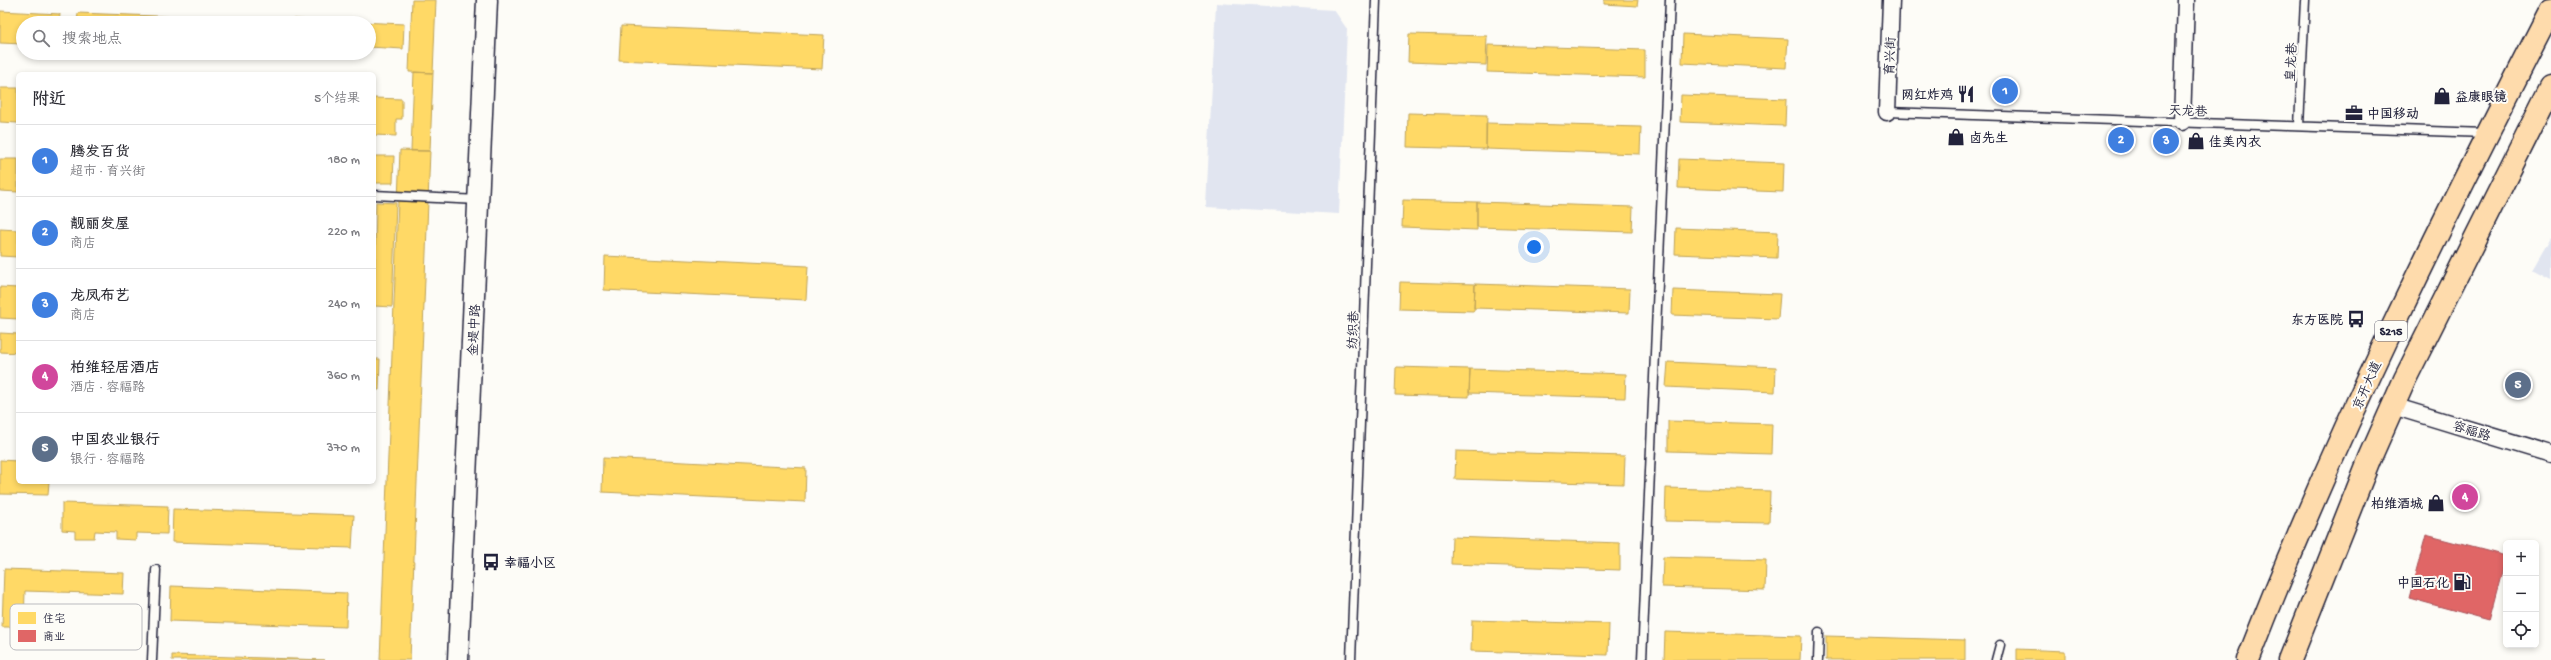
<!DOCTYPE html>
<html lang="zh">
<head>
<meta charset="utf-8">
<style>
	:root { --surface:#fff; --page:#f2f2f3; --text:#2b2b33; --muted:#7c7c81; --line:#e1e1e2; --accent:#d93025 }
	body { margin:0; font-family:"Gochi Hand","LXGW WenKai TC",sans-serif; background:var(--page); color:var(--text) }
	.controls { position:absolute; right:12px; bottom:12px; display:grid; overflow:hidden; border-radius:6px; box-shadow:0 2px 6px #0003 }
	.controls button { width:36px; height:36px; display:grid; place-items:center; padding:0; border:0; border-bottom:1px solid var(--line); background:var(--surface); color:var(--text); font:20px sans-serif }
	.you { position:absolute; left:1534px; top:247px; width:14px; height:14px; margin:-10px; border:3px solid #fff; border-radius:50%; background:#1a73e8; box-shadow:0 0 0 6px #1a73e833 }
	.badge { display:grid; place-items:center; width:26px; height:26px; border-radius:50%; background:var(--accent); color:#fff; font-size:13px; font-weight:700 }
	.pin { position:absolute; translate:-50% -50%; border:2px solid #fff; box-shadow:0 1px 4px #0006 }
	.list { margin:0; padding:0; list-style:none }
	h2 { display:flex; justify-content:space-between; align-items:center; height:52px; margin:0; padding:0 16px; font-size:17px }
	h2 small { font-size:13px; font-weight:400; color:var(--muted) }
	.list li { display:grid; grid-template-columns:26px 1fr auto; gap:12px; align-items:center; box-sizing:border-box; height:72px; padding:0 16px; border-top:1px solid var(--line) }
	.list b { display:block; font-size:15px; white-space:nowrap }
	.list p { margin:0; font-size:13px; white-space:nowrap; color:var(--muted) }
	.list em { font-size:13px; font-style:normal; color:var(--muted) }
	.icon { flex:none; width:22px; height:22px; fill:none; stroke:currentColor; stroke-width:2; stroke-linecap:round; stroke-linejoin:round }
	.map { position:relative; flex:none; width:2551px; height:660px; overflow:hidden }
	.search { position:absolute; background:var(--surface); box-shadow:0 2px 6px #0003; left:16px; top:16px; width:360px; height:44px; display:flex; align-items:center; gap:10px; box-sizing:border-box; padding:0 14px; border-radius:22px; color:var(--muted); font-size:15px }
	.panel { position:absolute; background:var(--surface); box-shadow:0 2px 6px #0003; left:16px; top:72px; width:360px; height:412px; border-radius:6px }
	.map>svg:first-child { display:block }
</style>
</head>
<body>
<div class="map">
<svg width="2551" height="660" viewBox="0 0 2551 660">
	<rect width="100%" height="100%" fill="#fdfcf7"/>
	<filter id="ink" filterUnits="userSpaceOnUse"><feTurbulence type="fractalNoise" baseFrequency=".025" numOctaves="2"/><feDisplacementMap in="SourceGraphic" scale="8" xChannelSelector="R" yChannelSelector="G"/><feConvolveMatrix kernelMatrix="1 2 1 2 8 2 1 2 1" color-interpolation-filters="sRGB"/></filter>
	<g filter="url(#ink)">
		<!-- built -->
		<path fill="#e1e5f0" d="M 1216,3 L 1334,10 L 1347,29 L 1339,214 L 1206,207 Z
			M 2551,237 L 2551,280 L 2532,270 Z"/>
		<!-- homes -->
		<path fill="#ffd966" stroke="#bda259" d="M 412,0 L 436,0 L 433,73 L 409,72 Z
			M 1604,0 L 1638,0 L 1637,6 L 1604,4 Z
			M 0,11 L 60,14 L 59,23 L 23,23 L 23,44 L 0,43 Z
			M 78,13 L 261,20 L 261,23 L 77,23 Z
			M 271,18 L 404,24 L 403,49 L 369,47 L 369,23 L 271,23 Z
			M 621,26 L 824,35 L 822,69 L 619,60 Z
			M 1409,34 L 1487,36 L 1486,65 L 1408,62 Z
			M 1683,34 L 1788,39 L 1786,68 L 1682,63 Z
			M 1488,45 L 1645,50 L 1645,77 L 1487,72 Z
			M 414,72 L 433,73 L 430,151 L 411,151 Z
			M 0,88 L 18,88 L 18,123 L 0,122 Z
			M 1681,95 L 1786,99 L 1785,126 L 1680,122 Z
			M 374,98 L 402,99 L 402,119 L 396,119 L 396,136 L 374,135 Z
			M 1408,113 L 1487,115 L 1486,149 L 1407,147 Z
			M 1486,123 L 1641,127 L 1640,154 L 1486,149 Z
			M 400,150 L 430,151 L 410,660 L 380,660 Z
			M 374,156 L 394,156 L 393,183 L 374,183 Z
			M 0,159 L 18,159 L 18,192 L 0,191 Z
			M 1679,159 L 1784,163 L 1783,192 L 1678,188 Z
			M 1403,200 L 1477,202 L 1477,230 L 1402,227 Z
			M 376,202 L 396,203 L 392,307 L 374,306 Z
			M 1477,202 L 1633,207 L 1632,232 L 1477,227 Z
			M 1676,228 L 1778,232 L 1777,258 L 1675,254 Z
			M 0,229 L 18,230 L 18,257 L 0,256 Z
			M 605,256 L 808,266 L 806,300 L 604,290 Z
			M 1400,282 L 1475,284 L 1474,311 L 1399,309 Z
			M 1475,284 L 1630,289 L 1629,313 L 1474,308 Z
			M 0,287 L 18,288 L 18,319 L 0,318 Z
			M 1673,290 L 1780,294 L 1778,319 L 1672,315 Z
			M 0,333 L 18,334 L 18,353 L 0,352 Z
			M 374,359 L 380,359 L 379,390 L 374,390 Z
			M 1668,362 L 1776,367 L 1775,392 L 1666,387 Z
			M 1396,367 L 1470,369 L 1469,397 L 1395,395 Z
			M 1470,369 L 1626,374 L 1625,398 L 1469,393 Z
			M 1668,421 L 1772,424 L 1771,454 L 1668,451 Z
			M 1456,451 L 1625,456 L 1624,484 L 1455,479 Z
			M 603,458 L 806,468 L 805,502 L 602,492 Z
			M 0,460 L 18,461 L 18,482 L 49,482 L 48,495 L 0,494 Z
			M 1666,488 L 1770,491 L 1769,523 L 1665,521 Z
			M 62,503 L 168,506 L 167,534 L 136,533 L 136,540 L 116,539 L 116,532 L 95,531 L 94,538 L 75,538 L 75,531 L 62,530 Z
			M 173,509 L 354,515 L 352,548 L 172,542 Z
			M 1452,537 L 1620,543 L 1620,570 L 1451,564 Z
			M 1663,557 L 1766,560 L 1765,590 L 1662,587 Z
			M 4,569 L 124,573 L 123,594 L 25,591 L 24,627 L 2,627 Z
			M 171,586 L 347,593 L 346,627 L 170,621 Z
			M 1472,620 L 1609,624 L 1608,655 L 1471,651 Z
			M 1665,632 L 1801,636 L 1800,660 L 1664,660 Z
			M 1826,636 L 1965,640 L 1965,660 L 1826,660 Z
			M 2017,649 L 2065,651 L 2065,660 L 2017,660 Z
			M 172,655 L 325,660 L 172,660 Z"/>
		<!-- shops -->
		<path fill="#e06666" stroke="#a75259" d="M 2426,535 L 2506,556 L 2489,620 L 2409,598 Z"/>
		<g fill="none" stroke-linecap="round" stroke-linejoin="round">
			<!-- service casing -->
			<g stroke="#22223b" stroke-width="11">
				<path id="service" d="M 1887,112 L 2485,133
					M 2299,126 L 2305,0
					M 374,195 L 479,200
					M 152,660 L 156,570
					M 1351,660 L 1376,0
					M 1642,660 L 1670,0
					M 1818,660 L 1819,632
					M 1996,660 L 2000,645"/>
			</g>
			<!-- minor casing -->
			<g stroke="#22223b" stroke-width="19">
				<path id="minor" d="M 1887,112 L 1891,0
					M 2182,122 L 2186,0
					M 2393,406 L 2551,454"/>
			</g>
			<!-- tertiary casing -->
			<g stroke="#22223b" stroke-width="23">
				<path id="tertiary" d="M 458,660 L 487,0"/>
			</g>
			<!-- primary casing -->
			<g stroke="#22223b" stroke-width="25">
				<path id="primary" d="M 2248,660 C 2334,437 2442,222 2551,9
					M 2290,660 L 2370,458 L 2405,379 L 2551,87"/>
			</g>
			<!-- service -->
			<use href="#service" stroke="#fdfcf7" stroke-width="8"/>
			<!-- minor -->
			<use href="#minor" stroke="#fdfcf7" stroke-width="16"/>
			<!-- tertiary -->
			<use href="#tertiary" stroke="#fdfcf7" stroke-width="20"/>
			<!-- primary -->
			<use href="#primary" stroke="#fedbac" stroke-width="22"/>
		</g>
	</g>
	<!-- icons -->
	<defs>
		<g id="restaurant-bare" transform="scale(1.38)"><path d="M-5-6h1v4h1v-4h1v4h1v-4h1v5L-1.5 .5V6h-2V.5L-5-1ZM5-6V6H3V1.5H1.5Q1.5-4 5-6Z" fill="#22223b" stroke="#fdfcf7" stroke-width="2.5" paint-order="stroke"/></g>
		<g id="shop-bare" transform="scale(1.38)"><path d="M-5-2.5h2.3a2.7 3.5 0 0 1 5.4 0H5L5.5 6h-11ZM-1.5-2.5h3a1.5 2.3 0 0 0-3 0Z" fill="#22223b" stroke="#fdfcf7" stroke-width="2.5" paint-order="stroke"/></g>
		<g id="office-bare" transform="scale(1.38)"><path d="M-6-3h4V-5.5h4V-3h4V5H-6ZM-1-4.5V-3h2v-1.5ZM-6 0V1H6V0Z" fill="#22223b" stroke="#fdfcf7" stroke-width="2.5" paint-order="stroke"/></g>
		<g id="bus-bare" transform="scale(1.38)"><path d="M-5-6H5V4H4V6H2V4H-2V6H-4V4H-5ZM-3.5-4V0h7V-4ZM-3.5 1.2v1.5H-2V1.2ZM2 1.2v1.5H3.5V1.2Z" fill="#22223b" stroke="#fdfcf7" stroke-width="2.5" paint-order="stroke"/></g>
		<g id="fuel-bare" transform="scale(1.38)"><path d="M-5.5-6h7V0h2V4h1.3V-2.5L3-4.5l.8-.8L6-3V5H2.5V1h-1V6h-7ZM-4.2-4.7v3.2H.2V-4.7Z" fill="#22223b" stroke="#fdfcf7" stroke-width="2.5" paint-order="stroke"/></g>
	</defs>
	<g fill-rule="evenodd">
		<use href="#restaurant-bare" x="1966" y="94"/>
		<use href="#shop-bare" x="2442" y="96"/>
		<use href="#office-bare" x="2354" y="113"/>
		<use href="#shop-bare" x="1956" y="137"/>
		<use href="#shop-bare" x="2196" y="141"/>
		<use href="#bus-bare" x="2356" y="319"/>
		<use href="#shop-bare" x="2436" y="503"/>
		<use href="#bus-bare" x="491" y="562"/>
		<use href="#fuel-bare" x="2462" y="582"/>
	</g>
	<g text-anchor="middle" stroke-width="4" stroke-linejoin="round" paint-order="stroke">
		<!-- shield labels -->
		<rect fill="#fdfcf7" stroke="#646373" stroke-width="1" x="2375" y="321" width="32" height="20" rx="3"/>
		<g font-size="12" font-weight="bold" fill="#22223b">
			<text x="2391" y="335">S215</text>
		</g>
		<!-- street labels -->
		<g font-size="13" fill="#22223b" stroke="#fdfcf7">
			<text transform="translate(1889 56) rotate(-88)" y="5">育兴街</text>
			<text transform="translate(2290 62) rotate(-87)" y="5">皇龙巷</text>
			<text transform="translate(2188 110) rotate(2)" y="5">天龙巷</text>
			<text transform="translate(473 330) rotate(-87)" y="5">金堤中路</text>
			<text transform="translate(1352 330) rotate(-88)" y="5">纺织巷</text>
			<text transform="translate(2366 385) rotate(-66)" y="5">京开大道</text>
			<text transform="translate(2472 430) rotate(17)" y="5">容福路</text>
		</g>
		<!-- poi labels -->
		<g font-size="13" font-weight="bold" fill="#22223b" stroke="#fdfcf7" text-anchor="start">
			<text x="1953" y="99" text-anchor="end">网红炸鸡</text>
			<text x="2455" y="101">益康眼镜</text>
			<text x="2367" y="118">中国移动</text>
			<text x="1969" y="142">卤先生</text>
			<text x="2209" y="146">佳美内衣</text>
			<text x="2343" y="324" text-anchor="end">东方医院</text>
			<text x="2423" y="508" text-anchor="end">柏维酒城</text>
			<text x="504" y="567">幸福小区</text>
			<text x="2449" y="587" text-anchor="end">中国石化</text>
		</g>
	</g>
	<!-- legend -->
	<rect x="10" y="604" width="132" height="46" rx="6" fill="#fdfcf7" stroke="#bbbbbf" stroke-width="1"/>
	<rect x="18" y="612" width="18" height="12" fill="#ffd966"/>
	<rect x="18" y="630" width="18" height="12" fill="#e06666"/>
	<g font-size="11" fill="#22223b">
		<text x="43" y="622">住宅</text>
		<text x="43" y="640">商业</text>
	</g>
</svg>
<div class="controls">
<button>+</button>
<button>−</button>
<button><svg class="icon" aria-label="locate" viewBox="0 0 24 24"><circle cx="12" cy="12" r="6"/><path d="M12 2v4M12 18v4M2 12h4M18 12h4"/></svg></button>
</div>
<div class="you"></div>
<div class="pin badge" style="left:2005px;top:91px;background:#3f7fe0">1</div>
<div class="pin badge" style="left:2121px;top:140px;background:#3f7fe0">2</div>
<div class="pin badge" style="left:2166px;top:141px;background:#3f7fe0">3</div>
<div class="pin badge" style="left:2465px;top:497px;background:#d1479c">4</div>
<div class="pin badge" style="left:2518px;top:385px;background:#5c6f8a">5</div>
<div class="search"><svg class="icon" aria-label="search" viewBox="0 0 24 24"><circle cx="10" cy="10" r="6"/><path d="M15 15l6 6"/></svg>搜索地点</div>
<section class="panel">
<h2>附近<small>5个结果</small></h2>
<ul class="list">
<li><span class="badge" style="background:#3f7fe0">1</span><div><b>腾发百货</b><p>超市 · 育兴街</p></div><em>180 m</em></li>
<li><span class="badge" style="background:#3f7fe0">2</span><div><b>靓丽发屋</b><p>商店</p></div><em>220 m</em></li>
<li><span class="badge" style="background:#3f7fe0">3</span><div><b>龙凤布艺</b><p>商店</p></div><em>240 m</em></li>
<li><span class="badge" style="background:#d1479c">4</span><div><b>柏维轻居酒店</b><p>酒店 · 容福路</p></div><em>360 m</em></li>
<li><span class="badge" style="background:#5c6f8a">5</span><div><b>中国农业银行</b><p>银行 · 容福路</p></div><em>370 m</em></li>
</ul>
</section>
</div>
</body>
</html>
